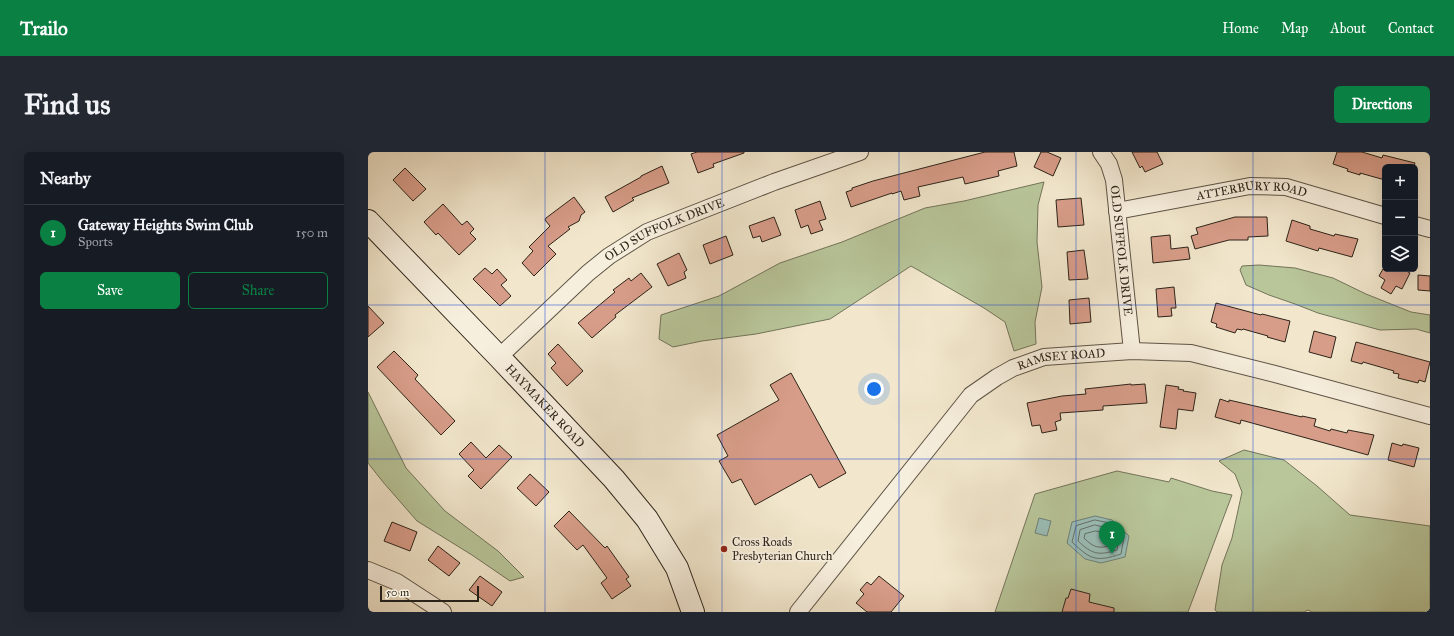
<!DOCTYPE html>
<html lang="en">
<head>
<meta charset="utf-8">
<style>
	:root { --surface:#171b24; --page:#242831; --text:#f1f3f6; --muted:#9ea1a6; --line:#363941; --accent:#0b8043 }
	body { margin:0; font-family:"IM FELL Great Primer",serif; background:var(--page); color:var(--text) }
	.controls { position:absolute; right:12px; top:12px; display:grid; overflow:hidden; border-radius:6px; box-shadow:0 4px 16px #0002 }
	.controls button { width:36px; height:36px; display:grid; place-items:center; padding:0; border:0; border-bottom:1px solid var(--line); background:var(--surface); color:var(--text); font:20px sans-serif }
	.scale { position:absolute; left:12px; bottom:10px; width:99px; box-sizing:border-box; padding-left:4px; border:2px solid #2c2319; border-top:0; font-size:11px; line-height:14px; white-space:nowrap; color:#2c2319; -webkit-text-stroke:3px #f7efde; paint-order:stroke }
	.you { position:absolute; left:506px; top:237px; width:14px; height:14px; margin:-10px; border:3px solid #fff; border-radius:50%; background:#1a73e8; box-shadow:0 0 0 6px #1a73e833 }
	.badge { display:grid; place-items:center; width:26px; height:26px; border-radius:50%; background:var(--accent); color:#fff; font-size:13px; font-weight:700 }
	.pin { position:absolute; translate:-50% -33px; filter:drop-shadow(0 1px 2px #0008) }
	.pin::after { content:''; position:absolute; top:21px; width:14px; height:12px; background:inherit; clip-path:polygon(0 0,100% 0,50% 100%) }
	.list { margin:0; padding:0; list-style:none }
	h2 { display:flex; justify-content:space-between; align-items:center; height:52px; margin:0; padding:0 16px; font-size:17px }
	h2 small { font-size:13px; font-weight:400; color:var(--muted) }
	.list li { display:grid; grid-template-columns:26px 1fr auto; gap:12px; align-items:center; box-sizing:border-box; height:56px; padding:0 16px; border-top:1px solid var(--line) }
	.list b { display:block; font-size:15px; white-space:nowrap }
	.list p { margin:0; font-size:13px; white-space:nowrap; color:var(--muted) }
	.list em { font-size:13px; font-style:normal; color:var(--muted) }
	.actions { display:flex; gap:8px; padding:12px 16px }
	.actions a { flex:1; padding:9px 0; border:1px solid var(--accent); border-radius:6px; text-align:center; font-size:14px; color:var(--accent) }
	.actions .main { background:var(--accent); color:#fff }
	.icon { flex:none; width:22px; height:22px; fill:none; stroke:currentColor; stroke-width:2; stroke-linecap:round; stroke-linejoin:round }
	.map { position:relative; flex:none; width:1062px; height:460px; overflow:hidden; border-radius:6px }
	header { display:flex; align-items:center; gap:24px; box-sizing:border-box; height:56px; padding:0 20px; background:var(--accent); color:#fff }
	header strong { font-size:19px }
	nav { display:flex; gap:22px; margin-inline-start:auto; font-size:14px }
	.intro { display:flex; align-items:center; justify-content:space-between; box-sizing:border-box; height:96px; padding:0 24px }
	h1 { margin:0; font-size:28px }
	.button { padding:10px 18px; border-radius:6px; background:var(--accent); color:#fff; font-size:14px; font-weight:700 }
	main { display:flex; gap:24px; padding:0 24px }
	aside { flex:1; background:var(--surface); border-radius:6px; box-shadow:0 4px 16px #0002 }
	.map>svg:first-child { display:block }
</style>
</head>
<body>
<header>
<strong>Trailo</strong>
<nav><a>Home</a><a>Map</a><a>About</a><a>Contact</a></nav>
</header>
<div class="intro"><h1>Find us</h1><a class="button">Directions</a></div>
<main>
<aside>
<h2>Nearby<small></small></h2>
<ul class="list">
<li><span class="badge">1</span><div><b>Gateway Heights Swim Club</b><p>Sports</p></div><em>150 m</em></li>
</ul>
<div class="actions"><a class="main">Save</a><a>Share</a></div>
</aside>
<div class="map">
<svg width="1062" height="460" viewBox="0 0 1062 460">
	<rect width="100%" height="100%" fill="#f2e7cd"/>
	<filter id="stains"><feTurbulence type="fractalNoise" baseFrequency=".005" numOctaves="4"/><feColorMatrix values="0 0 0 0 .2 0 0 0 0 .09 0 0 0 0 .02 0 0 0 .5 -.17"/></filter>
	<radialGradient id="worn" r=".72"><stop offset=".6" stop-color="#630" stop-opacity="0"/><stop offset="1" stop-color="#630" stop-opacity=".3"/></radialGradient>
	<!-- green -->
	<path fill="#b8c69a" stroke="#72745a" d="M 676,30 L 670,53 L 669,90 L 674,135 L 667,170 L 668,192 L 646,199 L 637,170 L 616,156 L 543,114 L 462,167 L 388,182 L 334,189 L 305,195 L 291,187 L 293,163 L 351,144 L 412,111 L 474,90 L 557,56 L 596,49 Z
		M 891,113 L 927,116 L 965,126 L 998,142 L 1043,160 L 1062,163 L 1062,181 L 1048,177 L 1012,178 L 950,161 L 927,152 L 901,143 L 878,133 L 872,118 L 874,114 Z
		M 0,240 L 38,316 L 77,359 L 130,399 L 156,425 L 142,429 L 104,403 L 49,369 L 15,330 L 0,311 Z
		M 876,298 L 916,308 L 949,334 L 982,363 L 1062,374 L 1062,460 L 944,460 L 940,458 L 936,460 L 849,460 L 847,458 L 854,413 L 864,386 L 874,340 L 867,322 L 851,309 Z
		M 749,319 L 801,330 L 803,326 L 844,339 L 864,343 L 820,460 L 627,460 L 667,342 Z"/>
	<!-- water -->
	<path fill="#9bbfb9" stroke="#6f8179" d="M 727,364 L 744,368 L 761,384 L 757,405 L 733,411 L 717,407 L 699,391 L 704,370 Z
		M 671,366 L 683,369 L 679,384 L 667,381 Z"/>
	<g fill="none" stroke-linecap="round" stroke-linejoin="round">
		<!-- shore -->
		<path stroke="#647169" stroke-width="1" d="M 727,368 L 742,371 L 756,385 L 753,402 C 728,410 723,408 704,390 L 708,374 Z
			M 727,373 L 739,376 L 751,386 L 749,398 C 730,404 724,402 710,389 L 712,378 Z
			M 728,379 L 737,381 L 745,389 L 744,393 C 731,397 726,396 716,386 L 717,382 Z"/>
	</g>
	<!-- building -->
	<path fill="#d89d89" stroke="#2c2319" d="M 329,0 L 376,0 L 376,1 L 345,12 L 346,15 L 330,21 L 323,2 Z
		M 617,0 L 646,0 L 649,14 L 630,19 L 631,24 L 597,32 L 595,25 L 550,35 L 552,44 L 536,48 L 533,39 L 524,42 L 524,41 L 483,55 L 478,40 L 484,38 L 484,36 L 505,29 Z
		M 673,0 L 679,0 L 693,6 L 685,24 L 666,15 Z
		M 764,0 L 789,0 L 795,12 L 777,20 L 774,14 L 772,16 Z
		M 969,0 L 994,0 L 1014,6 L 1015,3 L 1047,11 L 1046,15 L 1017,15 L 1017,28 L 992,21 L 992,23 L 979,19 L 980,17 L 965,12 Z
		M 294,14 L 301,31 L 264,46 L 266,48 L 245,60 L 237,45 L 273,25 L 273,24 Z
		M 37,16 L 58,37 L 45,49 L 25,28 Z
		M 206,45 L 217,60 L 213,63 L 211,69 L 200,75 L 202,77 L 180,94 L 188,102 L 166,124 L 154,111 L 165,99 L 161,95 L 182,74 L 177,68 L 178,66 Z
		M 713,46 L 716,73 L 690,75 L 688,48 Z
		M 452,49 L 458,67 L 451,69 L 455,78 L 443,82 L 440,73 L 433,76 L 427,58 Z
		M 75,52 L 94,73 L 99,69 L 106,77 L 102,81 L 108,87 L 91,103 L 70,81 L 68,83 L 56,70 Z
		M 406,65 L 413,83 L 394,90 L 392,84 L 385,86 L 381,74 Z
		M 867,65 L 899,65 L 900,84 L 880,85 L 880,88 L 861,88 L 827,97 L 823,84 L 830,82 L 828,76 Z
		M 924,68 L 942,74 L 942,77 L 966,84 L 967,82 L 990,87 L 984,105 L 951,96 L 950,99 L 918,89 Z
		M 802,83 L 803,97 L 820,95 L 822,107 L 785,111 L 783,85 Z
		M 358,84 L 365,103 L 342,112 L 335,93 Z
		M 716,98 L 720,127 L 701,128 L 699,100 Z
		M 311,101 L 319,118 L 316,120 L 318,126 L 300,134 L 289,112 Z
		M 117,116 L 124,122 L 129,117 L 139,128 L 133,133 L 143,144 L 132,154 L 105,127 Z
		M 1015,117 L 1035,117 L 1042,121 L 1034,137 L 1028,134 L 1023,142 L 1013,136 L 1017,128 L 1011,124 Z
		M 273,121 L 284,135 L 247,163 L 248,165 L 224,186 L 210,171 L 247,140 L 245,138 L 261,126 L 263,129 Z
		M 1050,123 L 1062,124 L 1062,139 L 1050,138 Z
		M 806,135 L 808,156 L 803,156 L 804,164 L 790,165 L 788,137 Z
		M 721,146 L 723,170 L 702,172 L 701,148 Z
		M 848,151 L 893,163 L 894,162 L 922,169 L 917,190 L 899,185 L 900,184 L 875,177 L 874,178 L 869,177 L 867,181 L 848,175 L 849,172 L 843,170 Z
		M 0,154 L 16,171 L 0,185 Z
		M 946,179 L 968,185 L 963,206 L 941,200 Z
		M 988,190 L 1062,210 L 1057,230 L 1051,228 L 1050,231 L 1030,226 L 1031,222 L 1025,221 L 1026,219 L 995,210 L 994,212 L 983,209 Z
		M 190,192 L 215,219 L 199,234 L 183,216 L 188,211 L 180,202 Z
		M 26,199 L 50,223 L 47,227 L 87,269 L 73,283 L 9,215 Z
		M 423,221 L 478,321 L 451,336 L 443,322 L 387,353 L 373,327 L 364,331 L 351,309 L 360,304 L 349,283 L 411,248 L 402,233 Z
		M 763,232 L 763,233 L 777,232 L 779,251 L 735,254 L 735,258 L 692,261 L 693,268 L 687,270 L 689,278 L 674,281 L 672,273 L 664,274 L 659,251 L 694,244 L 718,242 L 717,237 Z
		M 798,233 L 811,235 L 810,237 L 816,238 L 815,239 L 828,241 L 825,259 L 810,257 L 808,277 L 792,275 Z
		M 852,247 L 861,250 L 861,248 L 934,265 L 934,264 L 948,267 L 946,274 L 962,279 L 963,277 L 979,281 L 980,278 L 1006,283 L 1000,303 L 873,268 L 872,272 L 847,265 Z
		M 103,290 L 118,306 L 131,293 L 144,305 L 113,337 L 100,324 L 106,318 L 91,302 Z
		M 1024,291 L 1034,294 L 1035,292 L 1051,296 L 1046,315 L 1020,308 Z
		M 162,322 L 181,340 L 168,354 L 149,336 Z
		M 201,359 L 237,396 L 239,394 L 261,425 L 258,427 L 263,434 L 244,447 L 233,431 L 239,426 L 215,393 L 209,398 L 186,374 Z
		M 24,370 L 49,380 L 42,399 L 16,389 Z
		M 70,394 L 92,411 L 81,424 L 60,408 Z
		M 112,424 L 134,440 L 124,454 L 101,438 Z
		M 511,424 L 536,444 L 523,460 L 499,460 L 488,451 L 496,442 L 492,438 L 499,430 L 503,433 Z
		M 703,437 L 722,442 L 721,450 L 746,456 L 746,460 L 694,460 L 698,446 L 700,446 Z"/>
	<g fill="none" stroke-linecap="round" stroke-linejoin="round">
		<!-- minor casing -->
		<g stroke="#5e5446" stroke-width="18">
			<g id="minor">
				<path id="s1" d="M 733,0 L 741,12 L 746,28 L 764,199"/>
				<path id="s2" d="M 749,59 L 882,34 L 918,35 L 1017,64"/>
				<path d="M 1047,73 L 1062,77"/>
				<path id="s3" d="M 131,205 L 220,121 L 241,104 L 279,80 L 406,30 L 492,0"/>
				<path d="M 0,418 L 29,430 L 75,460"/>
				<path id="s4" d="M 430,460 L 603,243 L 629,225 L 645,216 L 676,205 L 764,199 L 823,201 L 907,222 L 1062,264"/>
			</g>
		</g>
		<!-- secondary casing -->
		<g stroke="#2c2319" stroke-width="24">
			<g id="secondary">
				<path id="s5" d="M 0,69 L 131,205 L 246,327 L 279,367 L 309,416 L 325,460"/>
			</g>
		</g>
		<!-- minor -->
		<use href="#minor" stroke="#f7efde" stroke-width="16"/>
		<!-- secondary -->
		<use href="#secondary" stroke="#f7efde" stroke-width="22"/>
	</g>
	<!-- grid -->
	<path fill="none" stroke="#1d4ed8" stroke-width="1" stroke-opacity="0.55" d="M 177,0 L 177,460M 354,0 L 354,460M 531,0 L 531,460M 708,0 L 708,460M 885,0 L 885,460M 0,153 L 1062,153M 0,307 L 1062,307"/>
	<!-- markers -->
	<circle fill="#8f2418" stroke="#f7efde" stroke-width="1.5" cx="356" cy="397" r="4"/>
	<g text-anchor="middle" stroke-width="3.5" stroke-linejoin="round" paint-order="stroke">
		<!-- street labels -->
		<g font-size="12" fill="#2c2319" stroke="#f7efde">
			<text dy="4" stroke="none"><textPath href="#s2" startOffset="137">ATTERBURY ROAD</textPath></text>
			<text dy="4" stroke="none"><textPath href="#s3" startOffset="211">OLD SUFFOLK DRIVE</textPath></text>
			<text dy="4" stroke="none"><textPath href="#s1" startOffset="102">OLD SUFFOLK DRIVE</textPath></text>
			<text dy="4" stroke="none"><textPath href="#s4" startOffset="377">RAMSEY ROAD</textPath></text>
			<text dy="4" stroke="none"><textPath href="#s5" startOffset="256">HAYMAKER ROAD</textPath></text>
		</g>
		<!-- poi labels -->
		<g font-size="12" fill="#2c2319" stroke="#f7efde" text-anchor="start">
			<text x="364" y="394">Cross Roads<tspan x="364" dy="14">Presbyterian Church</tspan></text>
		</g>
	</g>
	<rect width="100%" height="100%" filter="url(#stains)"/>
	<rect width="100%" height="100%" fill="url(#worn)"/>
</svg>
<div class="controls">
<button>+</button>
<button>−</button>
<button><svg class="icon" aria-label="layers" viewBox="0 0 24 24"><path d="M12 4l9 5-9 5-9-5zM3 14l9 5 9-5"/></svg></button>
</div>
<div class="scale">50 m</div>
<div class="you"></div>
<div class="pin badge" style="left:744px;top:402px">1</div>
</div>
</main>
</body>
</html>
